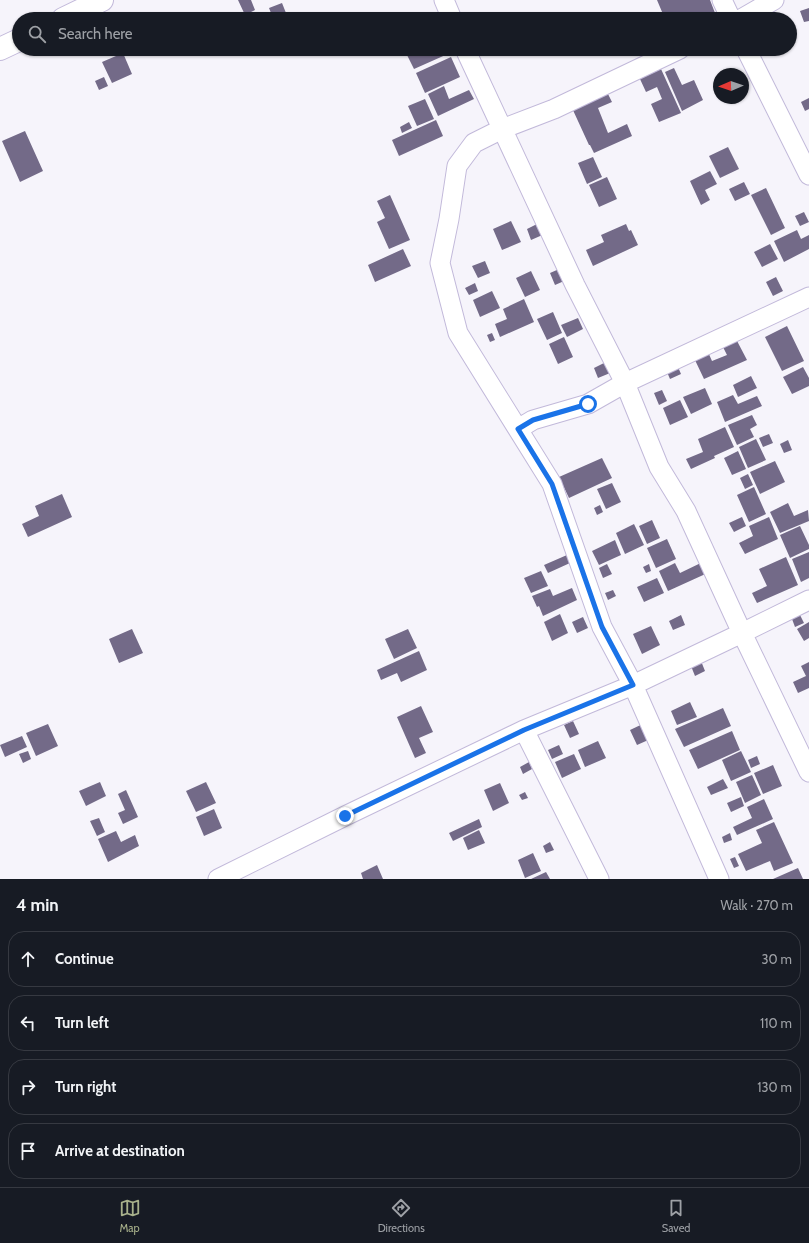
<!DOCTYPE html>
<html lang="en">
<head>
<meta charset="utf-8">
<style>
	:root { --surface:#171b24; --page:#20242c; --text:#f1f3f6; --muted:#9ea1a6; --line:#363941; --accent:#a8b18b }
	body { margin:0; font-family:Cabin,sans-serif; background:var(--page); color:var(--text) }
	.compass { position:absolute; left:713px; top:68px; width:36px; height:36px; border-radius:50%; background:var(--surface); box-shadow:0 1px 3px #0004; rotate:268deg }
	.stop { position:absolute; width:12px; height:12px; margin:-9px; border:3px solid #1a73e8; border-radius:50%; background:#fff }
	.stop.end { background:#1a73e8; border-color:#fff; box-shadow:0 1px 4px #0008 }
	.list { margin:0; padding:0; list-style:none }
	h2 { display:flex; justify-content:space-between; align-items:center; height:52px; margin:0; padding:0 16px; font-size:17px }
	h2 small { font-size:13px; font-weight:400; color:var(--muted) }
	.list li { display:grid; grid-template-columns:26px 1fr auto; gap:12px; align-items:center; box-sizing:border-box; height:56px; margin:0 8px 8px; padding:0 8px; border:1px solid var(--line); border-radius:16px }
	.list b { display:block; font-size:15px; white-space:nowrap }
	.list em { font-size:13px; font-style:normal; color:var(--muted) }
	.icon { flex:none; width:22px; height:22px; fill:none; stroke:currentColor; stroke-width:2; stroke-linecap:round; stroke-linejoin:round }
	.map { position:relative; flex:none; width:809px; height:879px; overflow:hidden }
	.search { position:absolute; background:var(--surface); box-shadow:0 1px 3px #0004; left:12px; right:12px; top:12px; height:44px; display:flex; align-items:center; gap:10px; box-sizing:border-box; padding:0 14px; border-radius:22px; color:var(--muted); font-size:15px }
	.sheet { height:308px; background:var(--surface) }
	nav { display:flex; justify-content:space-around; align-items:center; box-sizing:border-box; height:56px; border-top:1px solid var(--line); background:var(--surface); font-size:11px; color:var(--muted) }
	nav a { display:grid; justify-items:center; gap:2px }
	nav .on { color:var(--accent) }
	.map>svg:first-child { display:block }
</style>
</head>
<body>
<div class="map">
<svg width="809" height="879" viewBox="0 0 809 879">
	<rect width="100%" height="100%" fill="#f6f4fb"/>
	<!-- building -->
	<path fill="#736a88" d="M 238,0 L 251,0 L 255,10 L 245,15 Z
		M 657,0 L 710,0 L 715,13 L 703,19 L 665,19 Z
		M 282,3 L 286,13 L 273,18 L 269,8 Z
		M 809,8 L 809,21 L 804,22 L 800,11 Z
		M 408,49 L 448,49 L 450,53 L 414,69 L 405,51 Z
		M 123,53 L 132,74 L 112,83 L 102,62 Z
		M 451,57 L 460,77 L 425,93 L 416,73 Z
		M 674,68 L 682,85 L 694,80 L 703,100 L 682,111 L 665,72 Z
		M 661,69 L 681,113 L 659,122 L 651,104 L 662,99 L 657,87 L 646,92 L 640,79 Z
		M 104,77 L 108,86 L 99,90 L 95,81 Z
		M 444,86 L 449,99 L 469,90 L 474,99 L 438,116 L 428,94 Z
		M 606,90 L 612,102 L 598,108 L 608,133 L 627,124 L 632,136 L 594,153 L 590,145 L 589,145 L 572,108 Z
		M 809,98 L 809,109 L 805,111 L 801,102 Z
		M 425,99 L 434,119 L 417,126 L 408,106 Z
		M 436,120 L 443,136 L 399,156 L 392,140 Z
		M 409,122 L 412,128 L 402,133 L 400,127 Z
		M 25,131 L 43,171 L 20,182 L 2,141 Z
		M 728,147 L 739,169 L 720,178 L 709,156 Z
		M 593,157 L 602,177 L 587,184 L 578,163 Z
		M 710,171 L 717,184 L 705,190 L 710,200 L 701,205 L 690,181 Z
		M 607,177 L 617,199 L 599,207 L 589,185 Z
		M 744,182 L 750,194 L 735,201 L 729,189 Z
		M 766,188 L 785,228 L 771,235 L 751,195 Z
		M 390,195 L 410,240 L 389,249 L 377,222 L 385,218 L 377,201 Z
		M 804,212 L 809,222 L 800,226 L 795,216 Z
		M 511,221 L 521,242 L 502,250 L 493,229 Z
		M 541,222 L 547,233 L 531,240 L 527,229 Z
		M 626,224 L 629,231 L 631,230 L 638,245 L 593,266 L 586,250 L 604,242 L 601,235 Z
		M 797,230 L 801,239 L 809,235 L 809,249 L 784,262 L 774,241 Z
		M 770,244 L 778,259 L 762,267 L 754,252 Z
		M 403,249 L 411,266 L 375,282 L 368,265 Z
		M 485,261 L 490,273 L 478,278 L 472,266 Z
		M 566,266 L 571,278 L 555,285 L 550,273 Z
		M 531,271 L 540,290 L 525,297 L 516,278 Z
		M 776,277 L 783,291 L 773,296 L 766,282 Z
		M 475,283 L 478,291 L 469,295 L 465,288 Z
		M 492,291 L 500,308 L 480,317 L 473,300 Z
		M 524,299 L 534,322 L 500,337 L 495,324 L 507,319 L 503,309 Z
		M 553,312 L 562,333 L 547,340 L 537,319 Z
		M 578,318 L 583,329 L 567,337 L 561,325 Z
		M 787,326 L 804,361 L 782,371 L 765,337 Z
		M 492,333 L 495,340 L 490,342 L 487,335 Z
		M 564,337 L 573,357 L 558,364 L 549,344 Z
		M 736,339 L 747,360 L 704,379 L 694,358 L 708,352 L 712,361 L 727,355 L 722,345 Z
		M 610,360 L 615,371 L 598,378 L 594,368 Z
		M 678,367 L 681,374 L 670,379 L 667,372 Z
		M 803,367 L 809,378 L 809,386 L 792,394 L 783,377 Z
		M 751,376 L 757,388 L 738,397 L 733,385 Z
		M 705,388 L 712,404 L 691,414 L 683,397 Z
		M 662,390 L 667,401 L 659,405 L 654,393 Z
		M 733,395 L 738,404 L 757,396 L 762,406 L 725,422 L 717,402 Z
		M 680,400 L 688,417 L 670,425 L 663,408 Z
		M 752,415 L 757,425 L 750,429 L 754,437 L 737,445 L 728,425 Z
		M 725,427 L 734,447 L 714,456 L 715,458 L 691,469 L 686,459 L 703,452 L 698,439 Z
		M 769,434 L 773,443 L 763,447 L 759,438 Z
		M 756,439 L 766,460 L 748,468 L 739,447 Z
		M 788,440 L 792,450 L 784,453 L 780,444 Z
		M 738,451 L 746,469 L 732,475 L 724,458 Z
		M 602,458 L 612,478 L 569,498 L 559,477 Z
		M 775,461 L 785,482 L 760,494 L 750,472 Z
		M 748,474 L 753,485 L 745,489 L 740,478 Z
		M 612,483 L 621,502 L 606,509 L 597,489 Z
		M 754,487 L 766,514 L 749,522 L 737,495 Z
		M 62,494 L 72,517 L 28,537 L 22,524 L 39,516 L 35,506 Z
		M 788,503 L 794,516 L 808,510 L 809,521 L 780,533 L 770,512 Z
		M 600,505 L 603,512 L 597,515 L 594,508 Z
		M 742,517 L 746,526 L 734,532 L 729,523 Z
		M 769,517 L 778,539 L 745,554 L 739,543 L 753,536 L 749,526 Z
		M 652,520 L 660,538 L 647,544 L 639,526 Z
		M 634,524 L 644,545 L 625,554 L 616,533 Z
		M 800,526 L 809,545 L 809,549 L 790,558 L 780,535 Z
		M 667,539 L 676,559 L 656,568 L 647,548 Z
		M 615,540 L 621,555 L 599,565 L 592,551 Z
		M 809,552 L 809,578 L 801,582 L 792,559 Z
		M 567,555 L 570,563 L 548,573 L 544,565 Z
		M 786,557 L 798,585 L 757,603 L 752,593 L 767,586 L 759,569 Z
		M 707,560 L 712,571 L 668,591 L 659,571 L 675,563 L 680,573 Z
		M 607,564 L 612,574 L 603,578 L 599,568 Z
		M 649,564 L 651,571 L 646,573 L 643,567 Z
		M 541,571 L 548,586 L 531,593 L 524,578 Z
		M 657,578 L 664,593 L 644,602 L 637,587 Z
		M 572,588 L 577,600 L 543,616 L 539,606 L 537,607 L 532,596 L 550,589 L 553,596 Z
		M 613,590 L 616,596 L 608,600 L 605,593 Z
		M 560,614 L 568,633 L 552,641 L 544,622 Z
		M 681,615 L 685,625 L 673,630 L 669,621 Z
		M 800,615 L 804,623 L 795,627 L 792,619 Z
		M 583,617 L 588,628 L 577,633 L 572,622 Z
		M 809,622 L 809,638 L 804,641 L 797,629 Z
		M 651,626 L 660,645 L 642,654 L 633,634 Z
		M 132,629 L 143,653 L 119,663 L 109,639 Z
		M 408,629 L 417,648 L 394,659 L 385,639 Z
		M 419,651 L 427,670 L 401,682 L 397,673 L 381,680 L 377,670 Z
		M 701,661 L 705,671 L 695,676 L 691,666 Z
		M 809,662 L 809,688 L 798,693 L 793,682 L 806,676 L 801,666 Z
		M 690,702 L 697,717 L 677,725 L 671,711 Z
		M 421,706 L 433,732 L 419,738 L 426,753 L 415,758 L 397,717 Z
		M 723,708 L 731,726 L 684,747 L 675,729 Z
		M 573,721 L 579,734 L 570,738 L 564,725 Z
		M 649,721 L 655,737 L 637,745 L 630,730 Z
		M 48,724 L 58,746 L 36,756 L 26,733 Z
		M 732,731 L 740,750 L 698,769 L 689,750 Z
		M 22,736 L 27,747 L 5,757 L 0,745 Z
		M 598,741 L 606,758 L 585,767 L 578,750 Z
		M 559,745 L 563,754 L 552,759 L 548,750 Z
		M 28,751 L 31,759 L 23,763 L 19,754 Z
		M 741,751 L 751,772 L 731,781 L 722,760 Z
		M 574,754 L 581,769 L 562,778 L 555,762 Z
		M 757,756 L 760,764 L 751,768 L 748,760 Z
		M 529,762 L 532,769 L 523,774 L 520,767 Z
		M 773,765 L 782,786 L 763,794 L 754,773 Z
		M 752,775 L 761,795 L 745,803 L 736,782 Z
		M 723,779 L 728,788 L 711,795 L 707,787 Z
		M 100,782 L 106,796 L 86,806 L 79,791 Z
		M 206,782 L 216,803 L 196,812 L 186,791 Z
		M 500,783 L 509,803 L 493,811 L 484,790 Z
		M 126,790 L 138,817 L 123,824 L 118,813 L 125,810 L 118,794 Z
		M 525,792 L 528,798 L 522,800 L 519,795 Z
		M 741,797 L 744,806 L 731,812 L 727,803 Z
		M 764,799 L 773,819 L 737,835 L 733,827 L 752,818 L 747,807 Z
		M 214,809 L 222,828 L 204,836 L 196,817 Z
		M 99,818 L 105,832 L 97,836 L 90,821 Z
		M 479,819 L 482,827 L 453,841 L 449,833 Z
		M 774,822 L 793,863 L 774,871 L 770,861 L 746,871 L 738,854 L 762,843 L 756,830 Z
		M 479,830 L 485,843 L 468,850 L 463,838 Z
		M 116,831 L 121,842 L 135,835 L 139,846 L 108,862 L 98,839 Z
		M 730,833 L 732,840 L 724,843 L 722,837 Z
		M 550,842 L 554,850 L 546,853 L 543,846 Z
		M 533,853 L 541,871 L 525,878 L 518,860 Z
		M 735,857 L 739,866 L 734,868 L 730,859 Z
		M 377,865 L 383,879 L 363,879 L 361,873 Z
		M 798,868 L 803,879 L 773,879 Z
		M 546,872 L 550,879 L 531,879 Z"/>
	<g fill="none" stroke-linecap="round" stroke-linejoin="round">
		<!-- street casing -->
		<g stroke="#c2b9da" stroke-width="21">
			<path id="street" d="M 444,0 L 452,19
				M 722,0 L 731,19
				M 741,19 L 774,0
				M 465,49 L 575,285 L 625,383 L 659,467 L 686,511 L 742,633 L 809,772
				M 680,49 L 554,109 L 502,129 L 474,143 L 457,166 L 449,219 L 440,263 L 458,333 L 552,484 L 602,627 L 633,685 L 719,879
				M 746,49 L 809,175
				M 518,429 L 533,420 L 588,404 L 625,383 L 809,297
				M 524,730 L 599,879
				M 218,879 L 345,816 L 524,730 L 633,685 L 742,633 L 809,600"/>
		</g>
		<!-- secondary casing -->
		<g stroke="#c2b9da" stroke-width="24">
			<path id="secondary" d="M 63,19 L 102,0
				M 0,49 L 19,40"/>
		</g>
		<!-- street -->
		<use href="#street" stroke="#fff" stroke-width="19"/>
		<!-- secondary -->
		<use href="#secondary" stroke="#fff" stroke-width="22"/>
	</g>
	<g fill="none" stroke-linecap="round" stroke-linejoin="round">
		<!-- route -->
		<path stroke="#1a73e8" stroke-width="5" d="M 345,816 L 524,730 L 633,685 L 602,627 L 552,484 L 518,429 L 533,420 L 588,404"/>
	</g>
</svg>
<svg class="compass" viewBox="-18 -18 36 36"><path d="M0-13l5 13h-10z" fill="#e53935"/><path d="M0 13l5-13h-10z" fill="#9ea1a6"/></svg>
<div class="stop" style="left:588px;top:404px"></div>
<div class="stop end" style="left:345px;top:816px"></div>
<div class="search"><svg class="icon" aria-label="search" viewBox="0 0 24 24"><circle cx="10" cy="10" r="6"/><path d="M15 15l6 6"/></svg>Search here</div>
</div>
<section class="sheet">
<h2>4 min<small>Walk · 270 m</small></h2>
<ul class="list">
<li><svg class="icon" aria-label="ahead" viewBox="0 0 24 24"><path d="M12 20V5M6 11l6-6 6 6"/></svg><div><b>Continue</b></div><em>30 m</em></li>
<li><svg class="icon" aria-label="left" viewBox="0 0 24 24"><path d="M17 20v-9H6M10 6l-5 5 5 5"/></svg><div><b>Turn left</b></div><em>110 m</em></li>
<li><svg class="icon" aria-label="right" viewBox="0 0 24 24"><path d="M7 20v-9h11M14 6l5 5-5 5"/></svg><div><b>Turn right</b></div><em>130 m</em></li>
<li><svg class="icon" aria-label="arrive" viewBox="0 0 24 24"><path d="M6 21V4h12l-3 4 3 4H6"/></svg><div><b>Arrive at destination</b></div></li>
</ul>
</section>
<nav>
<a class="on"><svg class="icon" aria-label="map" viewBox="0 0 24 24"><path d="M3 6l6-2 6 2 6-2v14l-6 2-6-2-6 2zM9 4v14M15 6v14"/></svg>Map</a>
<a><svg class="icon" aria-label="directions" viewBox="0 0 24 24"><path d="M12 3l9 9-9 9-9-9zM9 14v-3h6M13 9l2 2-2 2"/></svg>Directions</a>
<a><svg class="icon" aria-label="saved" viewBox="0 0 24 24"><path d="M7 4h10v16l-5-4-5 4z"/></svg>Saved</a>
</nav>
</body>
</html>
